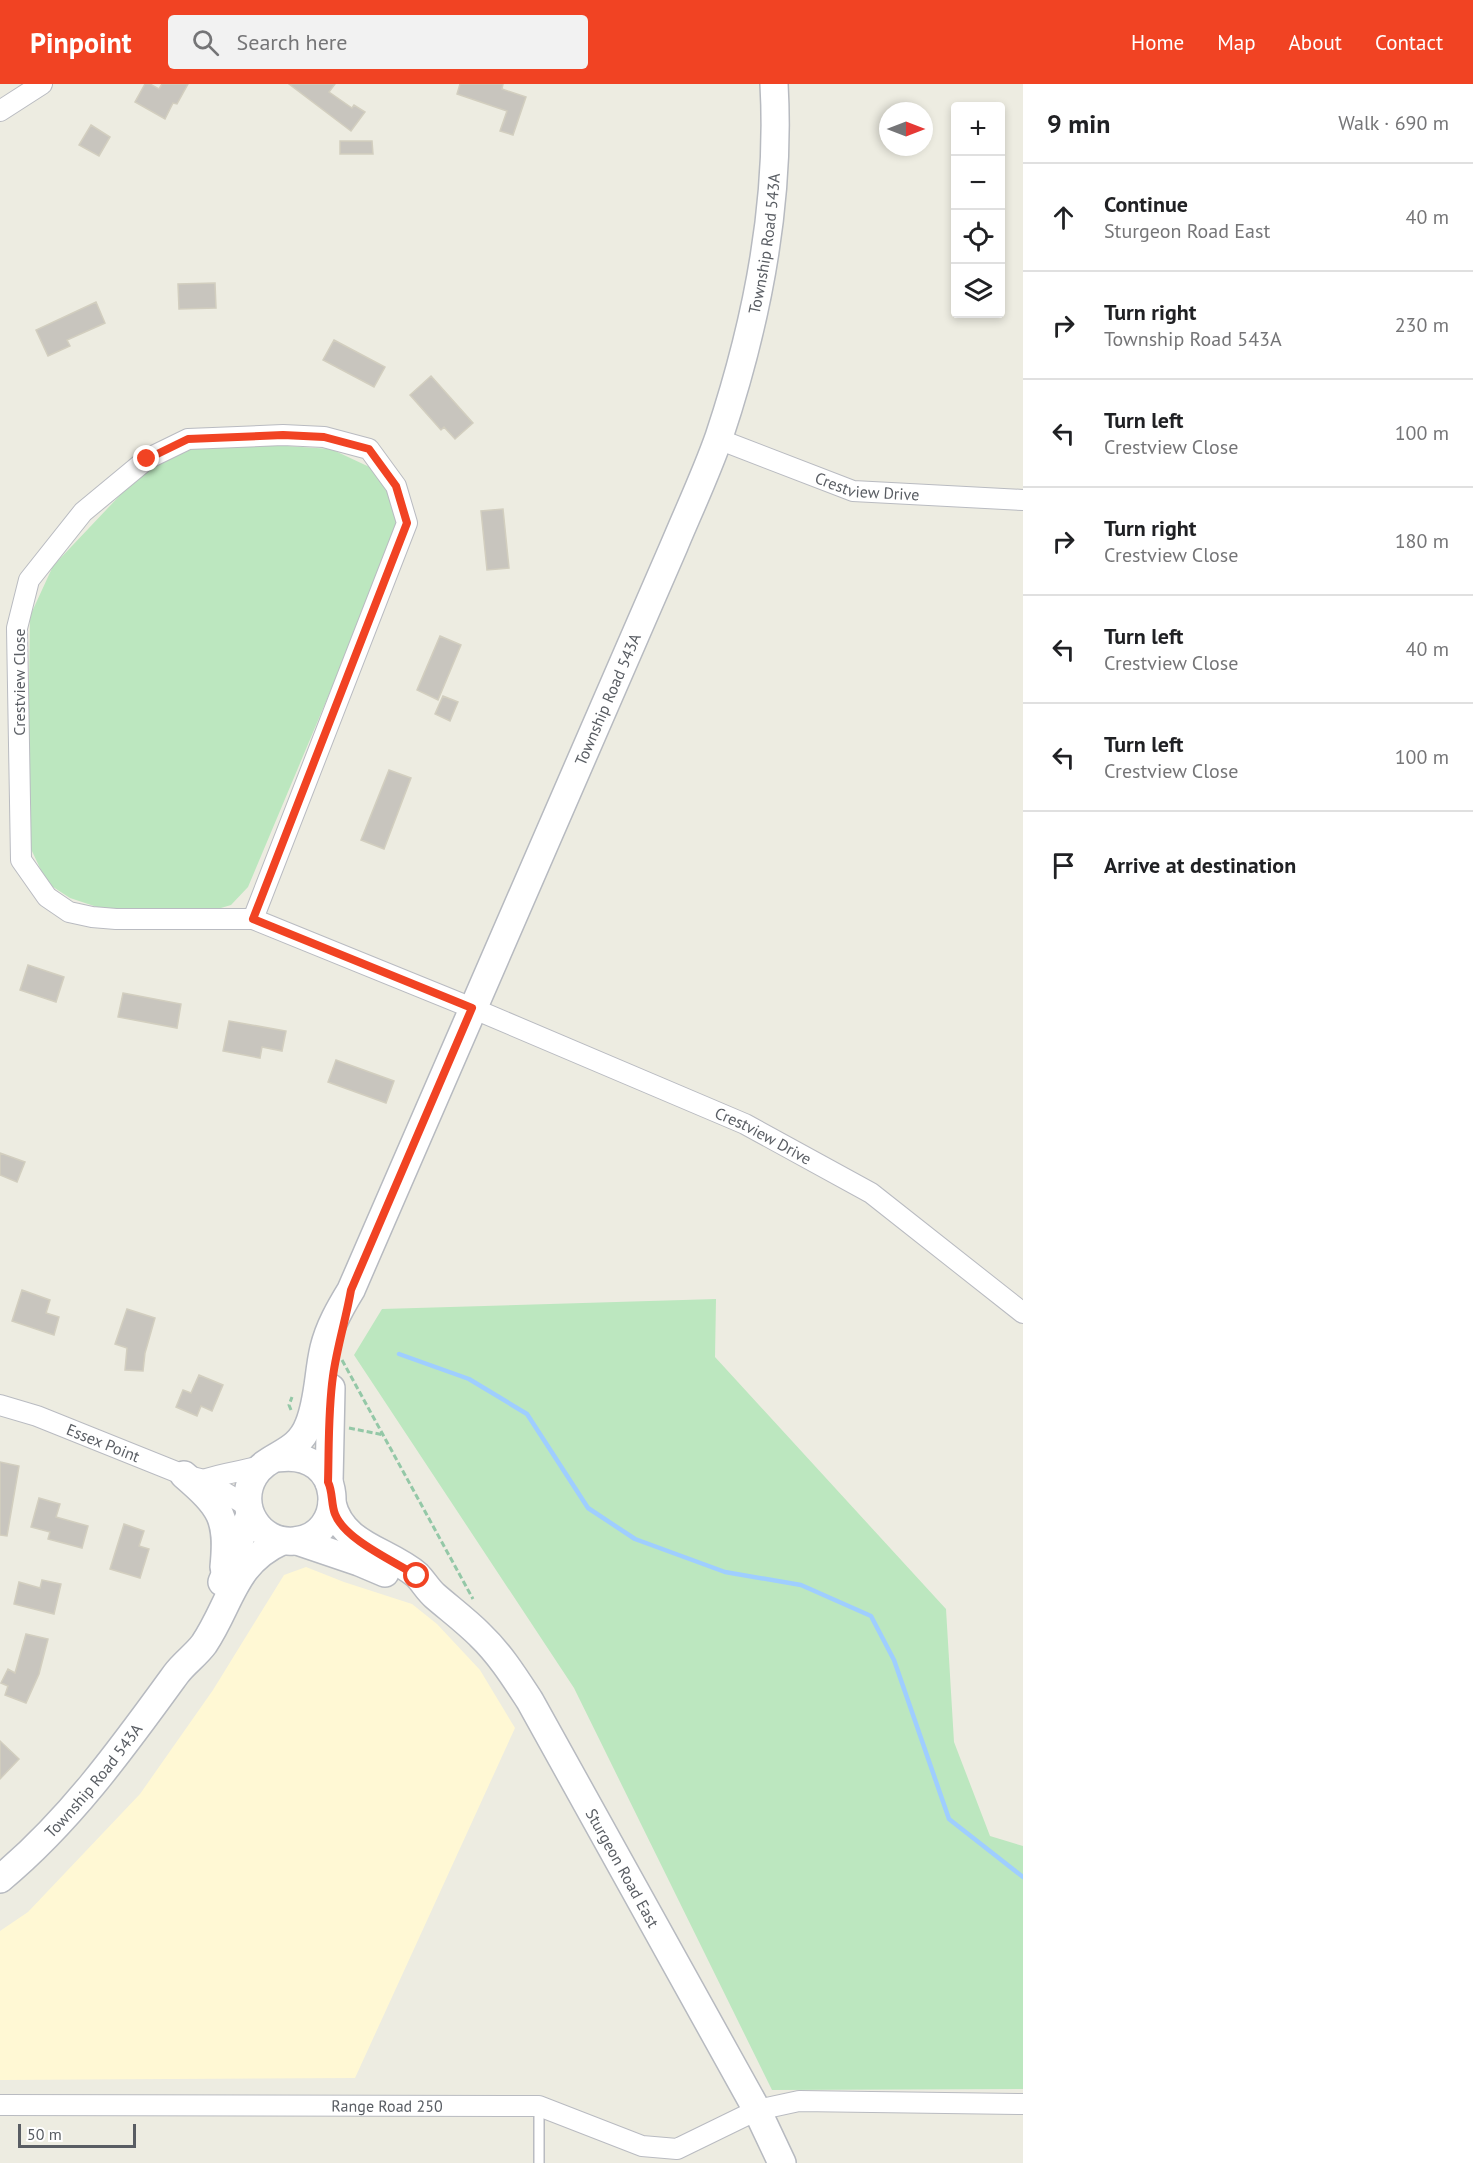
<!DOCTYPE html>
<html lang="en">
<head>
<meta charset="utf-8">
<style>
	:root { --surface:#fff; --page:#f2f2f2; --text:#202124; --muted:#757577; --line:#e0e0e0; --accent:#f14323 }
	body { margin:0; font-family:"PT Sans",sans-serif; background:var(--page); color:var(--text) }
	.controls { position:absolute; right:18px; top:18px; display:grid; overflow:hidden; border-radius:6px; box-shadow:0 3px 9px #0003 }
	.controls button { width:54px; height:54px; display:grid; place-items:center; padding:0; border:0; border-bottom:2px solid var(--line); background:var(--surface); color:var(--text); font:30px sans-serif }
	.compass { position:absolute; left:879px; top:18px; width:54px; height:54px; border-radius:50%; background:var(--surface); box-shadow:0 3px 9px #0003; rotate:90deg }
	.scale { position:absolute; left:18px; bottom:15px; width:118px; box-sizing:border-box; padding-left:6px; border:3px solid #595d63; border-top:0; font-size:16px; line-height:21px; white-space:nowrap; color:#595d63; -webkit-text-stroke:4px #fff; paint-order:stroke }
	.stop { position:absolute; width:18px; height:18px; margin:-14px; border:4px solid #f14323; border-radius:50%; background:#fff }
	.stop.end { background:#f14323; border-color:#fff; box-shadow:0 2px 6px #0008 }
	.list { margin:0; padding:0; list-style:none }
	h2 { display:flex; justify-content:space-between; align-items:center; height:78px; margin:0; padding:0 24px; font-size:26px }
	h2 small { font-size:20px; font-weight:400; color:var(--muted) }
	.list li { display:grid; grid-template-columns:39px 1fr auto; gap:18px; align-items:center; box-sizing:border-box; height:108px; padding:0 24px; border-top:2px solid var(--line) }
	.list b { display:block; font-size:22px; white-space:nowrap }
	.list p { margin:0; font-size:20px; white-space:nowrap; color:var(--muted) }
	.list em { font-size:20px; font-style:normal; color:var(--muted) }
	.icon { flex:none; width:33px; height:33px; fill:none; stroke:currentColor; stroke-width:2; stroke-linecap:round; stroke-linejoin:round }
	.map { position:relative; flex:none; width:1023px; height:2079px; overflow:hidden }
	header { display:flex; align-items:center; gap:36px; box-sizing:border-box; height:84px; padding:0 30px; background:var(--accent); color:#fff }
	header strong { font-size:28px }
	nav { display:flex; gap:33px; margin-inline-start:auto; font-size:21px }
	.search { width:420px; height:54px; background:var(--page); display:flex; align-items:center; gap:15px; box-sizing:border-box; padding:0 21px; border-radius:6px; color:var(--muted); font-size:22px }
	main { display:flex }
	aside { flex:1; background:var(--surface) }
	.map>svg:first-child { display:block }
</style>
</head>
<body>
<header>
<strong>Pinpoint</strong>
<div class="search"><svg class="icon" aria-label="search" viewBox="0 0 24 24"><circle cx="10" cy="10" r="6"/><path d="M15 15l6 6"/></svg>Search here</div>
<nav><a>Home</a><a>Map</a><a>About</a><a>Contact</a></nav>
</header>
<main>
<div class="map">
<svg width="1023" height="2079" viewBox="0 0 1023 2079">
	<rect width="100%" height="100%" fill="#edece1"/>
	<!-- commercial -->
	<path fill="#fff8d4" d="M 306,1483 L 344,1498 L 412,1520 L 437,1540 L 480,1586 L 515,1644 L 355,1994 L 0,1996 L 0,1847 L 28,1828 L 140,1710 L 213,1606 L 284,1491 Z"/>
	<!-- green -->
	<path fill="#bce7bf" d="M 241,359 L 331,365 L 378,387 L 393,409 L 396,438 L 393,458 L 248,803 L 231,821 L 204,829 L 100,824 L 70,814 L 47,799 L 31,765 L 27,739 L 30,532 L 53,482 L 142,388 L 194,363 Z
		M 716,1215 L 715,1273 L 946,1525 L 954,1658 L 990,1752 L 1023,1762 L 1023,2005 L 772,2006 L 574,1604 L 354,1271 L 382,1225 Z"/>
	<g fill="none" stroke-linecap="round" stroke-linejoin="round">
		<!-- stream -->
		<path stroke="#9fceff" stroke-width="4.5" d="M 399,1270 L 469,1295 L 527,1330 L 588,1424 L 635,1455 L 725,1488 L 801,1501 L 871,1532 L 894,1576 L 949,1735 L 1023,1793"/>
	</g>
	<!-- building -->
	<path fill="#c8c5be" stroke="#d2cebf" stroke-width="1.5" d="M 145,0 L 150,0 L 159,5 L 162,0 L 188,0 L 177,20 L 173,19 L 165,35 L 135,18 Z
		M 289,0 L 335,0 L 329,8 L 352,24 L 354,21 L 365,28 L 351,47 Z
		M 460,0 L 503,0 L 502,5 L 526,13 L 513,51 L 500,47 L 507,27 L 457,10 Z
		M 91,41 L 110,53 L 99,72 L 79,61 Z
		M 340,57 L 372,57 L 373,70 L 340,70 Z
		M 215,199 L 216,224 L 179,225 L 178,200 Z
		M 96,218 L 105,239 L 67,256 L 70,262 L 48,272 L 36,246 Z
		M 334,256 L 385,283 L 374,303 L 323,276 Z
		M 431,292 L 473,339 L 455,355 L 444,343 L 441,346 L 410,311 Z
		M 503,425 L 509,484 L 487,486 L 481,427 Z
		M 440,552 L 461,561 L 438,616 L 417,606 Z
		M 443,612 L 458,618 L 450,637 L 435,630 Z
		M 389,686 L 411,694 L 384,765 L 361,756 Z
		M 28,881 L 64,893 L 56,918 L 20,906 Z
		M 123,909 L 181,920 L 177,944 L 118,933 Z
		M 229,937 L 286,947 L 282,967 L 262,963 L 260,974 L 223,967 Z
		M 336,976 L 394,997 L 386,1019 L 328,998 Z
		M 0,1069 L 25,1078 L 17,1098 L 0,1091 Z
		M 22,1206 L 50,1216 L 46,1229 L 59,1233 L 54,1251 L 12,1237 Z
		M 127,1225 L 155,1234 L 145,1269 L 143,1287 L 125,1286 L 127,1264 L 115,1260 Z
		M 199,1291 L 223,1301 L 212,1327 L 201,1322 L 197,1332 L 176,1323 L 183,1306 L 191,1309 Z
		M 0,1378 L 19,1382 L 7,1452 L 0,1451 Z
		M 39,1414 L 60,1420 L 56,1433 L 88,1442 L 82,1464 L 48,1455 L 50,1448 L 31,1443 Z
		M 124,1440 L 144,1447 L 139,1462 L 149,1465 L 140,1494 L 110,1485 Z
		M 42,1496 L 61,1500 L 54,1530 L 14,1520 L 19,1498 L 40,1504 Z
		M 26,1550 L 48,1555 L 39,1590 L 26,1619 L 5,1611 L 8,1602 L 1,1599 L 8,1585 L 15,1589 Z
		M 0,1657 L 19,1675 L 0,1695 Z"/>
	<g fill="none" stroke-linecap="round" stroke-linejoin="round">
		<!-- service casing -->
		<g stroke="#b9bbc1" stroke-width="12">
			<path id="service" d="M 539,2022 L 539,2079"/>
		</g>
		<!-- minor casing -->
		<g stroke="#b9bbc1" stroke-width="22">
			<g id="minor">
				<path d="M 0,27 L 42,0"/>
				<path id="s1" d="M 718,355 L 853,407 L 1023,416"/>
				<path id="s2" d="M 253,835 L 407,439 L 396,402 L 369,365 L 324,353 L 283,351 L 188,355 L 147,375 L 83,428 L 29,496 L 17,544 L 21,776 L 47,813 L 69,828 L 92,833 L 116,835 L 253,835 L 472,924 L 745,1040 L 871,1109 L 1023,1229"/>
				<path id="s3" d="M 0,1321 L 37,1332 L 184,1391 L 204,1396 L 249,1423"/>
				<path d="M 204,1396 C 225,1388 245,1388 265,1380"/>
				<path id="s4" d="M 0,2021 L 539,2022 L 642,2062 L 677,2065 L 757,2026 L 799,2017 L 1023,2020"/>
			</g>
		</g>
		<!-- secondary casing -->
		<g stroke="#b7bac0" stroke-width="30">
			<g id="secondary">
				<path id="s5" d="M 278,1374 C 346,1364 348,1453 294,1457 C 259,1460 236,1422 254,1392 C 268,1369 297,1372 309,1340 C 319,1315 318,1289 324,1264 C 329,1243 340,1224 351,1206 L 674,462 C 689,426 706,390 719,353 C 757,239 781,121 774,0"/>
				<path d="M 184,1391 C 221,1423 229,1434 224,1483"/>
				<path d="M 329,1398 L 331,1304"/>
				<path id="s6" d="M 332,1419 C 342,1462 388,1466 417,1491 C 423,1497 428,1506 435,1512 C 450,1525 466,1537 480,1551 C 500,1570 515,1594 530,1617 L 757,2026 L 782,2079"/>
				<path d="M 297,1457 L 359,1478 L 385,1489"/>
				<path d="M 222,1498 L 250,1431"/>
				<path id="s7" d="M 0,1795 C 70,1737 123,1663 176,1590 C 184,1579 196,1571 204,1560 C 231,1520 233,1479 282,1457"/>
			</g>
		</g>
		<!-- path -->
		<path stroke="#94c8a7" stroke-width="3" stroke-dasharray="6 3" stroke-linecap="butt" d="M 342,1276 L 473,1515
			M 291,1326 L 289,1321 L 292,1313
			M 349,1344 L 384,1351"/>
		<!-- service -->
		<use href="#service" stroke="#fff" stroke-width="9"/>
		<!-- minor -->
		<use href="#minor" stroke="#fff" stroke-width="20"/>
		<!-- secondary -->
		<use href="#secondary" stroke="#fff" stroke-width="27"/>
	</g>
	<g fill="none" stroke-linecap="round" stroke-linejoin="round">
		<!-- route -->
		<path stroke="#f14323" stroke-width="8" d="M 147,375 L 188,355 L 283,351 L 324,353 L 369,365 L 396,402 L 407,439 L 253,835 L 472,924 L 351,1206 C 346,1235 337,1263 333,1292 C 328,1327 329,1363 328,1398 C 333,1408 331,1420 335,1430 C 345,1456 394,1477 417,1492"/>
	</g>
	<g text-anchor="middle" stroke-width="4.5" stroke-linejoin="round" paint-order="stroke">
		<!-- street labels -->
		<g font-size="16" fill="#595d63" stroke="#fff">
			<text dy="6" stroke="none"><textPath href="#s5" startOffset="1582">Township Road 543A</textPath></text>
			<text dy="6" stroke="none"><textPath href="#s1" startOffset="158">Crestview Drive</textPath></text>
			<text transform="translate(19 598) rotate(-90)" y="6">Crestview Close</text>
			<text dy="6" stroke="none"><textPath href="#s5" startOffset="1098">Township Road 543A</textPath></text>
			<text dy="6" stroke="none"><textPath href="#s2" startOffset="2000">Crestview Drive</textPath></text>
			<text dy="6" stroke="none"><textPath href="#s3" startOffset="110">Essex Point</textPath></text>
			<text dy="6" stroke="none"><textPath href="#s7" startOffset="136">Township Road 543A</textPath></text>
			<text dy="6" stroke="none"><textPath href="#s6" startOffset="476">Sturgeon Road East</textPath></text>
			<text dy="6" stroke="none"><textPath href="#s4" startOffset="387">Range Road 250</textPath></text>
		</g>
	</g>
</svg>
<div class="controls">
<button>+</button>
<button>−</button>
<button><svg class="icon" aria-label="locate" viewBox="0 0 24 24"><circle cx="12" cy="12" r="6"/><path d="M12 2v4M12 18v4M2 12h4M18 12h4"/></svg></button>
<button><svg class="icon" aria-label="layers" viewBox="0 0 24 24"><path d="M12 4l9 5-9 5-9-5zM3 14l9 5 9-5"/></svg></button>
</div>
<svg class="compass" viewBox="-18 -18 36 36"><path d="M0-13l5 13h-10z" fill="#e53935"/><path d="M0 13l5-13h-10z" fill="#757577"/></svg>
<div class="scale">50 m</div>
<div class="stop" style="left:417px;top:1492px"></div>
<div class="stop end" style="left:147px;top:375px"></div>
</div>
<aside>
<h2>9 min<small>Walk · 690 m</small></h2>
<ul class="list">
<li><svg class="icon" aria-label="ahead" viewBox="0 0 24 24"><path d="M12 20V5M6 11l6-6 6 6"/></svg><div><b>Continue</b><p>Sturgeon Road East</p></div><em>40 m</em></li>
<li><svg class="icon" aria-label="right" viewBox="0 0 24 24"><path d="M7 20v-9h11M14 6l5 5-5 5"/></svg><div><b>Turn right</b><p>Township Road 543A</p></div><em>230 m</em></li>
<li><svg class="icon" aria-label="left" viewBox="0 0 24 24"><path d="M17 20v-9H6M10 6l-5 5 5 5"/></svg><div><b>Turn left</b><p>Crestview Close</p></div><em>100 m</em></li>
<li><svg class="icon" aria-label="right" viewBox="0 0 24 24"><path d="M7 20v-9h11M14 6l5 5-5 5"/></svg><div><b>Turn right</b><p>Crestview Close</p></div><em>180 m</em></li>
<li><svg class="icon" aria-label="left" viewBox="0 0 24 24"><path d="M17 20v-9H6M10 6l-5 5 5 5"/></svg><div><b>Turn left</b><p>Crestview Close</p></div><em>40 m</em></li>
<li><svg class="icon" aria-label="left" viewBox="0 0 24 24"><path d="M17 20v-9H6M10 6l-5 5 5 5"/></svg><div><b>Turn left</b><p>Crestview Close</p></div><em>100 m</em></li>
<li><svg class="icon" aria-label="arrive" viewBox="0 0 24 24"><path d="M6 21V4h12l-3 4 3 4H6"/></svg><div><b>Arrive at destination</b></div></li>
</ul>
</aside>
</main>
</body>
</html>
